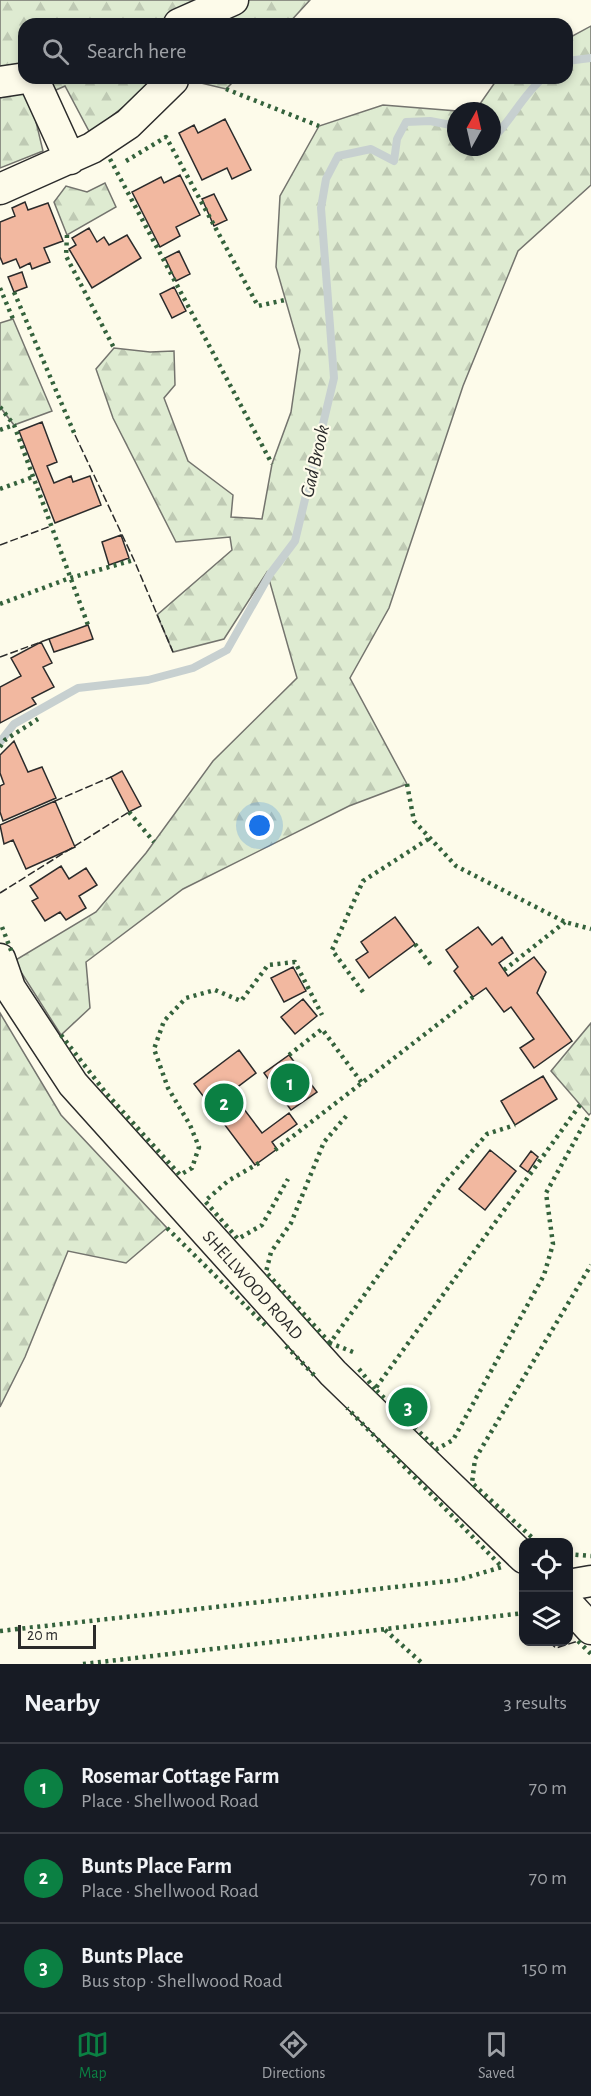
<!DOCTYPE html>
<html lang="en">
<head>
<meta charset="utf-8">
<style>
	:root { --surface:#171b24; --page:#242831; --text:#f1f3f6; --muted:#9ea1a6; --line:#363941; --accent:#0b8043 }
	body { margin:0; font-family:"Alegreya Sans",sans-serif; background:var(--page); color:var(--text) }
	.controls { position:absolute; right:18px; bottom:18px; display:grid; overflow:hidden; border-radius:12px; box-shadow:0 3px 9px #0003 }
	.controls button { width:54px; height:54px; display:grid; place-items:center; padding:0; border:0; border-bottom:2px solid var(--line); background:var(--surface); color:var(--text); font:30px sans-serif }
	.compass { position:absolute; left:447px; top:102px; width:54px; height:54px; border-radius:50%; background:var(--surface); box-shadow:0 3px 9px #0003; rotate:8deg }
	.scale { position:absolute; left:18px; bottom:15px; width:78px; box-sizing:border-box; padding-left:6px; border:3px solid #2b2b2b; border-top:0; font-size:16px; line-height:21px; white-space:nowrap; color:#2b2b2b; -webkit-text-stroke:4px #fdfbea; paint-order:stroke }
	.you { position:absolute; left:260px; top:826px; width:21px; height:21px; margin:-15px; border:4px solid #fff; border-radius:50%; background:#1a73e8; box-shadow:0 0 0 9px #1a73e833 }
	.badge { display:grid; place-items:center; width:39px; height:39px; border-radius:50%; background:var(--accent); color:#fff; font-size:20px; font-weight:700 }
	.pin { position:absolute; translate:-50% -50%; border:3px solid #fff; box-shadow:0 2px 6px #0006 }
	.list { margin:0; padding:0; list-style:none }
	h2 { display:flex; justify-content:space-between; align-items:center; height:78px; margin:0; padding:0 24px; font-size:26px }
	h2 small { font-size:20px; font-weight:400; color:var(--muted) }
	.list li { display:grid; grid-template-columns:39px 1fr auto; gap:18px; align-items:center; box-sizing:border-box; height:90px; padding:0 24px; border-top:2px solid var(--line) }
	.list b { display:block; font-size:22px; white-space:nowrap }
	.list p { margin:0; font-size:20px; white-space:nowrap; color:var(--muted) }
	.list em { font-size:20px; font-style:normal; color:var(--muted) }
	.icon { flex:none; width:33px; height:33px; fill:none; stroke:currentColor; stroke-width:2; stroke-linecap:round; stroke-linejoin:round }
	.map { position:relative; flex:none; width:591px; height:1664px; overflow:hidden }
	.search { position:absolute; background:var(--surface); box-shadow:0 3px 9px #0003; left:18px; right:18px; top:18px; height:66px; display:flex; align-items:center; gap:15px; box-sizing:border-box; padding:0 21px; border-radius:18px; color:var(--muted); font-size:22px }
	.sheet { height:348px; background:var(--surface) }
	nav { display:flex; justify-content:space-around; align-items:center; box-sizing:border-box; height:84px; border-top:2px solid var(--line); background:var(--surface); font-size:16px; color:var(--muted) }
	nav a { display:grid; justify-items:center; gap:3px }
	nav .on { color:var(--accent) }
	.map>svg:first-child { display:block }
</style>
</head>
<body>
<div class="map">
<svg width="591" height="1664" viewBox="0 0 591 1664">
	<defs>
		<pattern id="forest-firs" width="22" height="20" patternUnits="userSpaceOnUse" patternTransform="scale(1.5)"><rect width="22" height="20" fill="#deebd1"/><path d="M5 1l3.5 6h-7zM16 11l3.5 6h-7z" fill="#bfcab4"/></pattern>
	</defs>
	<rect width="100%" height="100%" fill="#fdfbea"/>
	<!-- forest -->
	<path fill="url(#forest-firs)" stroke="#74746e" stroke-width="1.5" d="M 0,0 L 310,0 L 288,24 L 24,24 L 24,78 L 160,78 L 90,133 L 65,86 L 31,101 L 43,151 L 0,168 Z
		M 591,26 L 591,185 L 518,251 L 463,386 L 389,608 L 350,678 L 407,784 L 349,806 L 183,889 L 86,962 L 90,1008 L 61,1035 L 14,961 L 96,912 L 146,853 L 213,761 L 297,678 L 267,572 L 224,639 L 173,652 L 157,615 L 232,550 L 230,537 L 176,542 L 113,418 L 96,369 L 114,348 L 150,352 L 174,351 L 175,385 L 164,398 L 188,461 L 233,495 L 231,517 L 262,519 L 272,464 L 291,412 L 300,350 L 276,267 L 280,196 L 319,126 L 383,105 L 457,111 L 456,147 L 492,147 L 492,111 L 475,111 L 498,78 L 567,78 L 567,39 Z
		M 180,78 L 237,78 L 226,89 Z
		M 105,183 L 116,207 L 67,235 L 54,202 L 66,186 L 87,192 Z
		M 13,319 L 52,411 L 14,425 L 0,407 L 0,323 Z
		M 0,1013 L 61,1115 L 167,1228 L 126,1263 L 68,1251 L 25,1357 L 0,1407 Z
		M 591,1023 L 591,1113 L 589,1115 L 551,1071 Z"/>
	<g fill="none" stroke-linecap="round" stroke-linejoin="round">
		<!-- stream -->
		<path stroke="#c7d0d0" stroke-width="8" d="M 567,61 L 591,58
			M 492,134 L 496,135 C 513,117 524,94 543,78
			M 0,742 L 14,724 L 78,688 L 148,680 L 193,668 L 227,650 L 270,574 L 295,541 L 334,378 L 321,208 L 326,179 L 338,156 L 371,149 L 394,161 L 397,139 L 406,122 L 430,121 L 456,126"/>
	</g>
	<!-- building -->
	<path fill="#f2b8a0" stroke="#2b2b2b" stroke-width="1.5" d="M 225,119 L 251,170 L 232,179 L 227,168 L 202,180 L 179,133 L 194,125 L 198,133 Z
		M 180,175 L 200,215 L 176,227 L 180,236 L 160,247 L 132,192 L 161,177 L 164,183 Z
		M 214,194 L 227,220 L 214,226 L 202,199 Z
		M 25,202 L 28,210 L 48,203 L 63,241 L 44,248 L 50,262 L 32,269 L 30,263 L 20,268 L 16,259 L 3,264 L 0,257 L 0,222 L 15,216 L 12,208 Z
		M 89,228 L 97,242 L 104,237 L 109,245 L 127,235 L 141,258 L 92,288 L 69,249 L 76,245 L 72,238 Z
		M 179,251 L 190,274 L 176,281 L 165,258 Z
		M 22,272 L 27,287 L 14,292 L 8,277 Z
		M 174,287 L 186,311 L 172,318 L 160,294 Z
		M 42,422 L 57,462 L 47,466 L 54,483 L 71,476 L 73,482 L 90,476 L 101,505 L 55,523 L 19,431 Z
		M 121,535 L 129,558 L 109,565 L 102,542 Z
		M 88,625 L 93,639 L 54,652 L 49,639 Z
		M 41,642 L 52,663 L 43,667 L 54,687 L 32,698 L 36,704 L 0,723 L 0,687 L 21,676 L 11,658 Z
		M 14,741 L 28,772 L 42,767 L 56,798 L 3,821 L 0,812 L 0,786 L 4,784 L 0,773 L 0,755 Z
		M 122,771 L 141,806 L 129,812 L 111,777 Z
		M 55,801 L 75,847 L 26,869 L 13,840 L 4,844 L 0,825 Z
		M 61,866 L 69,879 L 86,868 L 97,885 L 79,896 L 86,908 L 66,920 L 60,912 L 45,921 L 32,901 L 38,898 L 30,886 Z
		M 395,917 L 415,944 L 369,978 L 356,960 L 368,952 L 361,942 Z
		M 478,927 L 492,945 L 502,937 L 513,953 L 499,963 L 508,976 L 534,957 L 546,972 L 537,993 L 572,1041 L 534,1068 L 520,1048 L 534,1039 L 511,1007 L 504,1012 L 486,988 L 473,997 L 454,971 L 458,967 L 446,950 Z
		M 293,967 L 306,991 L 284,1002 L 271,978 Z
		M 303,999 L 317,1016 L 295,1034 L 281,1017 Z
		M 239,1050 L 256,1073 L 231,1092 L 262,1133 L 289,1113 L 297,1124 L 272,1142 L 277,1149 L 255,1165 L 194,1084 Z
		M 289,1055 L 317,1092 L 291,1110 L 264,1073 Z
		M 543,1076 L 557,1099 L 515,1125 L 501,1101 Z
		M 490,1150 L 516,1171 L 485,1210 L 459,1189 Z
		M 531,1151 L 538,1157 L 528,1172 L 520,1166 Z"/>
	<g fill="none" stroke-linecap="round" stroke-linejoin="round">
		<!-- minor casing -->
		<g stroke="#2b2b2b" stroke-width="33">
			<path id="minor" d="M 179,24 L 233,0
				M 33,78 L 70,159
				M 0,82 L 26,78
				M 0,189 L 92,148 L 128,124 L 173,80
				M 0,959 L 10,988 L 73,1084 L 333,1373 L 524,1558
				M 568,1585 L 591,1581
				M 568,1604 L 591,1629"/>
		</g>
		<!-- minor -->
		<use href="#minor" stroke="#fdfbea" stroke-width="30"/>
		<!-- hedge -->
		<path stroke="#34623c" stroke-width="4.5" stroke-dasharray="3 4.5" stroke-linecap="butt" d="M 226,89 L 319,126
			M 110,159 L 272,464
			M 126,161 L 166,137 L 258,306 L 285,300
			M 67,235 L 66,256 L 114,348
			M 0,288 L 13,319
			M 14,292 L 75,435
			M 0,407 L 14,425 L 88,625
			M 0,430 L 14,425
			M 0,489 L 33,477
			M 0,604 L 70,578 L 134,560
			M 0,747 L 5,740 L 38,719
			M 407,784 L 414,821 L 456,866 L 565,922 L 591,929
			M 129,812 L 154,842
			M 2,927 L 12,953
			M 415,944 L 431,965
			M 504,970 L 565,922
			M 363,992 L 332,950 L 363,881 L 430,838
			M 61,1035 L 106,1093 L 180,1175 L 192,1168 L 199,1147 L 190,1125 L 168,1088 L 154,1049 L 164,1021 L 186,998 L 215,990 L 241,1001 L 268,965 L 295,962 L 322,1015
			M 289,1055 L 322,1029 L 362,1083
			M 580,1105 L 375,1389 L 437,1449 L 453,1440 L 544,1275 L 553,1244 L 546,1193 L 589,1115
			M 275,1150 L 473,997
			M 259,1163 L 228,1181 L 205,1201 L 238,1239 L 262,1225 L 288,1179
			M 167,1228 L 268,1328
			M 330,1343 L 266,1272 L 271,1252 L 291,1223 L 324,1142 L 348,1114
			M 286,1346 L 315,1376
			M 353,1352 L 330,1343 L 445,1182 L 487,1134 L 515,1125
			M 359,1369 L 375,1389
			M 537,1542 L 472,1483 L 475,1459 L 591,1265
			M 568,1554 L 591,1556
			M 385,1630 L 423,1664
			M 0,1631 L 458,1580 L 502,1567 L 347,1408
			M 578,1641 L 591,1654
			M 83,1664 L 524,1613"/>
		<!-- fence -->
		<path stroke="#2b2b2b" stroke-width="1.5" stroke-dasharray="8 3" stroke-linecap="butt" d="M 75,435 L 134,560 L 173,652
			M 0,545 L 51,526
			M 0,657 L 49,639
			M 55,801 L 111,777
			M 0,893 L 129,812
			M 549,1642 L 556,1648 L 578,1641"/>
	</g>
	<g text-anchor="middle" stroke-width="4.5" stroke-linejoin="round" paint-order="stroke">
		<!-- street labels -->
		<g font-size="18" fill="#2b2b2b" stroke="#fdfbea">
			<text transform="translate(253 1285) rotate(48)" y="6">SHELLWOOD ROAD</text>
		</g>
		<!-- water labels -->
		<g font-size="20" font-style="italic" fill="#2b2b2b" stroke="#fdfbea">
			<text transform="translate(314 461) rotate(-77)" y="7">Gad Brook</text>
		</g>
	</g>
</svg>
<div class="controls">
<button><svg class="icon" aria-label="locate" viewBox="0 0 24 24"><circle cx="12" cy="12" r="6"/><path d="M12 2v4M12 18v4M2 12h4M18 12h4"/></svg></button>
<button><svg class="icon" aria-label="layers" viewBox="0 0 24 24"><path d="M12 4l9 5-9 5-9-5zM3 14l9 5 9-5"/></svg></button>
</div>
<svg class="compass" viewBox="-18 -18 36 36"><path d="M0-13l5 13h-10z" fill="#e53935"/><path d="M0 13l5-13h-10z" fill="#9ea1a6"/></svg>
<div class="scale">20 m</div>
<div class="you"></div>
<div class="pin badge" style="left:290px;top:1083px">1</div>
<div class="pin badge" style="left:224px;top:1103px">2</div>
<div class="pin badge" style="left:408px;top:1407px">3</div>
<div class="search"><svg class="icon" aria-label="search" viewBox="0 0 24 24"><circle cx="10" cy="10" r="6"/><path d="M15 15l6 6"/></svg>Search here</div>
</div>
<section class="sheet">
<h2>Nearby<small>3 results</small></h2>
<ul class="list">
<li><span class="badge">1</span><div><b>Rosemar Cottage Farm</b><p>Place · Shellwood Road</p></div><em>70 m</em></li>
<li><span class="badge">2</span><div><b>Bunts Place Farm</b><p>Place · Shellwood Road</p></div><em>70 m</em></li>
<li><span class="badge">3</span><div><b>Bunts Place</b><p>Bus stop · Shellwood Road</p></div><em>150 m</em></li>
</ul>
</section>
<nav>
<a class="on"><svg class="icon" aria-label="map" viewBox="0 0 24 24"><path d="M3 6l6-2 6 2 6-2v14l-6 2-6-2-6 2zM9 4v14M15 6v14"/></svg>Map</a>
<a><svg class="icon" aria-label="directions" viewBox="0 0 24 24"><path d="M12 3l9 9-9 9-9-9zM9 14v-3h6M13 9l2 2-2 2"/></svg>Directions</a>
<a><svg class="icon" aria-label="saved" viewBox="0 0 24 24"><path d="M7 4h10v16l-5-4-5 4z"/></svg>Saved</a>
</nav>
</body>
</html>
